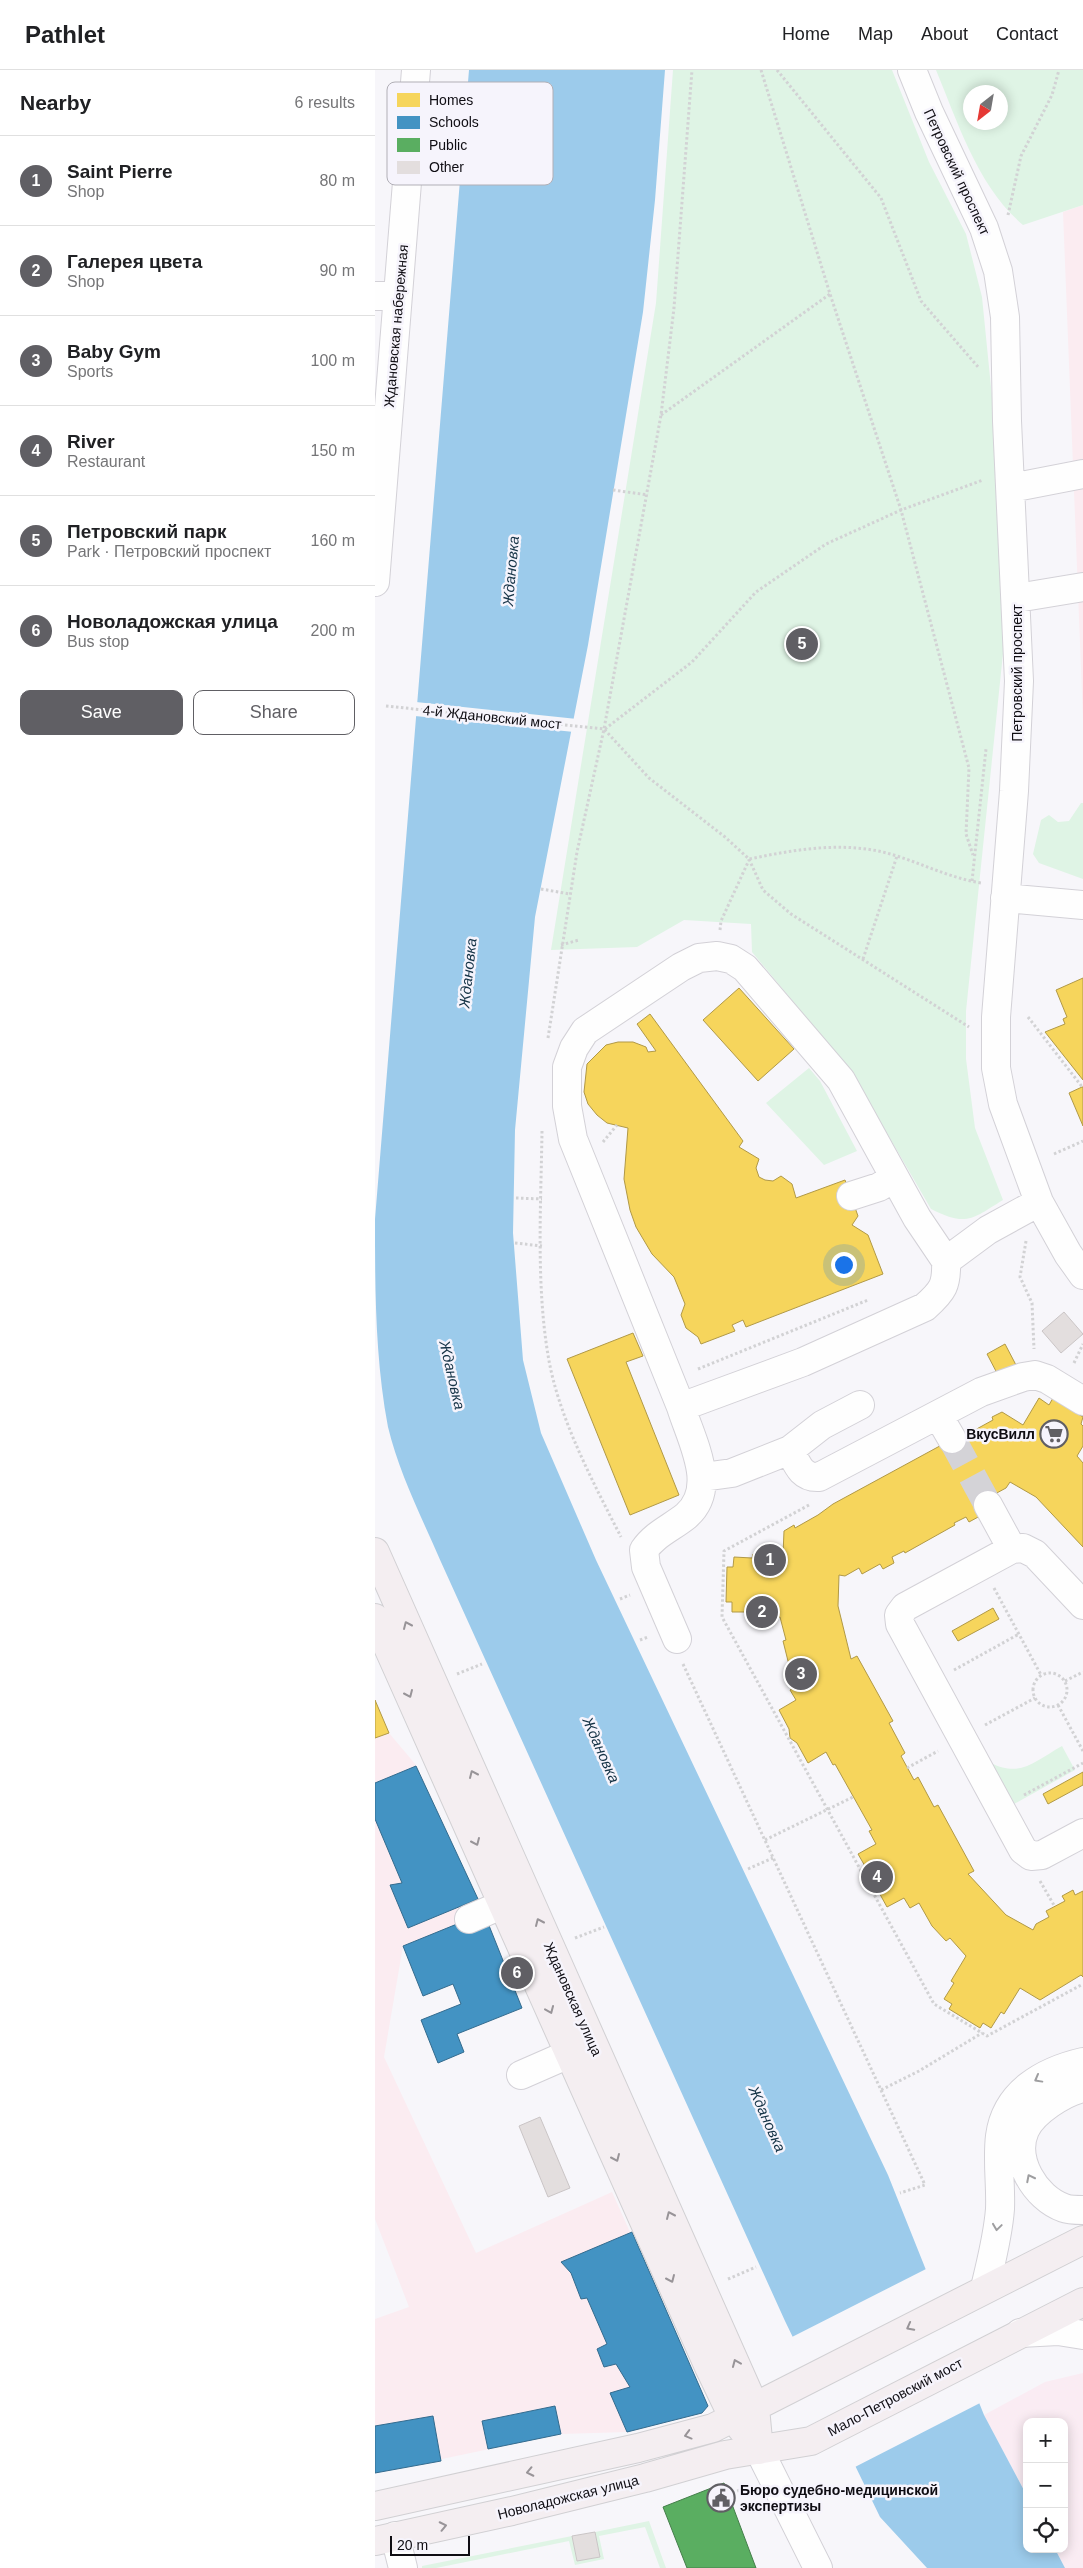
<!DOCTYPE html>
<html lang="en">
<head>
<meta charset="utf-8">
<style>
	:root { --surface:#fff; --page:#f2f2f2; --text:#202124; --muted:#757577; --line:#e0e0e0; --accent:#605f64 }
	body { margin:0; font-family:Helvetica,sans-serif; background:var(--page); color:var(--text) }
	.controls { position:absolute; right:15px; bottom:15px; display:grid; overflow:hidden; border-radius:10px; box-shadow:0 2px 12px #0003 }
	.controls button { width:45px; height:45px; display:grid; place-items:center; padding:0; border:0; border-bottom:1px solid var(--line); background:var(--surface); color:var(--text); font:25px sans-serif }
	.compass { position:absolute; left:588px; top:15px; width:45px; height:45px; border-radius:50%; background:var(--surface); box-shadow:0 2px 12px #0003; rotate:211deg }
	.scale { position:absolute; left:15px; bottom:12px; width:80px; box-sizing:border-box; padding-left:5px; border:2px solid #0f0d13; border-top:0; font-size:14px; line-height:18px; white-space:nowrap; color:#0f0d13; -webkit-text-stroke:4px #f6f4fc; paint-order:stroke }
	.you { position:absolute; left:468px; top:1194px; width:18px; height:18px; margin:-12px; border:4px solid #fff; border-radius:50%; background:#1a73e8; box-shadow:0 0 0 8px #1a73e833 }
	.badge { display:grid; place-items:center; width:32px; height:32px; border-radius:50%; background:var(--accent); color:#fff; font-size:16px; font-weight:700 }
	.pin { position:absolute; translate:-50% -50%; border:2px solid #fff; box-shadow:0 1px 5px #0006 }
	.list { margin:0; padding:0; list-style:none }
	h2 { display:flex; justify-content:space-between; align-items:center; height:65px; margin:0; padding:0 20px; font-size:21px }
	h2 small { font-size:16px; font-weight:400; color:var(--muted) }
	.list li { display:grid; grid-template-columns:32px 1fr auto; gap:15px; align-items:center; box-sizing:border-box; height:90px; padding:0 20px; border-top:1px solid var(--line) }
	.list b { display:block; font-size:19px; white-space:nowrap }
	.list p { margin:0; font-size:16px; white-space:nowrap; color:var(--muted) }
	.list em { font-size:16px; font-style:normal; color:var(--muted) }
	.actions { display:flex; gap:10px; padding:15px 20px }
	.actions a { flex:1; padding:11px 0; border:1px solid var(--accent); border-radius:10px; text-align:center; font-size:18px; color:var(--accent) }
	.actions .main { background:var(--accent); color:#fff }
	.icon { flex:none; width:28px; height:28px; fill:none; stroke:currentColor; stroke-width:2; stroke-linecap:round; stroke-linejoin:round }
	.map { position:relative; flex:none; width:708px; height:2498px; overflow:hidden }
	header { display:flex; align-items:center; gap:30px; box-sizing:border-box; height:70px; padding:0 25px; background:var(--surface); border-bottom:1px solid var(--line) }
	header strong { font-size:24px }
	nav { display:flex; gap:28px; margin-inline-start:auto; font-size:18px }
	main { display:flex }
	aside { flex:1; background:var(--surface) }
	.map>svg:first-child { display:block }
</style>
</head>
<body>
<header>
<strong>Pathlet</strong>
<nav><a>Home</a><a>Map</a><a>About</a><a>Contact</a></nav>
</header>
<main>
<aside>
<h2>Nearby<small>6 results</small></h2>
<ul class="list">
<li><span class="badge">1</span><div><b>Saint Pierre</b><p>Shop</p></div><em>80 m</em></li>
<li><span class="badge">2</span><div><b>Галерея цвета</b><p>Shop</p></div><em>90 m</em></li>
<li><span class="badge">3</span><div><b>Baby Gym</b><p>Sports</p></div><em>100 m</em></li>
<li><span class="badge">4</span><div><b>River</b><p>Restaurant</p></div><em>150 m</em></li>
<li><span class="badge">5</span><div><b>Петровский парк</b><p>Park · Петровский проспект</p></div><em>160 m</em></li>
<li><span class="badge">6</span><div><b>Новоладожская улица</b><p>Bus stop</p></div><em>200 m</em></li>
</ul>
<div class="actions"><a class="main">Save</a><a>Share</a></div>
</aside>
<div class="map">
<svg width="708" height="2498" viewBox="0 0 708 2498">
	<rect width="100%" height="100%" fill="#f7f6fa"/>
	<!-- industrial -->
	<path fill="#faecf3" d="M 708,2303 L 708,2498 L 690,2498 L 680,2479 L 689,2479 L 689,2352 L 652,2352 L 652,2426 L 609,2345 L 670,2312 Z"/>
	<!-- education -->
	<path fill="#fbecf1" d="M 708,135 L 708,649 L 688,142 Z
		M 0,1630 L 14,1663 L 41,1695 L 109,1843 L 28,1876 L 9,1987 L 101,2183 L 237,2122 L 333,2336 L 327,2343 L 252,2362 L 186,2364 L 0,2403 L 0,2249 L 34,2237 L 0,2149 Z"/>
	<!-- green -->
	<path fill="#dff4e5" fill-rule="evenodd" d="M 298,0 L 517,0 L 554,92 L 591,164 L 607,227 L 618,337 L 630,564 L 591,941 L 591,989 L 600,1058 L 628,1130 C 597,1149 592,1157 556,1139 L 477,1003 L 377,882 L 376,854 L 309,850 L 262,877 L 176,880 L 281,233 Z
		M 561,0 L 708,0 L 708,135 L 648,155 C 603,117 583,53 561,0 ZM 596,22 L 626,22 L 626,52 L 596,52 Z
		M 706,733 L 708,733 L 708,809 L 664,793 L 658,784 L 666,750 L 674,745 L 683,752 L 694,751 Z
		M 434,998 L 445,1011 L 482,1081 L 449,1095 L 391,1033 Z
		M 687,1676 L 700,1700 L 639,1734 L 616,1693 C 646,1708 660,1691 687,1676 Z
		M 274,2451 L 291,2498 L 285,2498 L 270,2457 L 224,2466 L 229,2489 L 200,2495 L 194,2471 L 61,2498 L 47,2498 L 47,2496 L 197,2466 L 202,2491 L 224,2487 L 220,2462 Z"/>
	<!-- water -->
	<path fill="#9ccbeb" d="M 94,0 L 290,0 L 280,130 L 268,242 L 213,575 L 160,847 L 140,1060 L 138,1163 L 148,1290 L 166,1363 L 221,1490 L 513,2105 L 609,2345 L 652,2426 L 652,2479 L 680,2479 L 690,2498 L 552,2498 L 505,2447 L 410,2251 L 66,1492 C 47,1448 24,1403 13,1357 C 0,1288 0,1218 0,1149 Z"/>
	<!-- pier -->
	<path fill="#f7f6fa" d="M 41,632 L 202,649 L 199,662 L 40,646 Z
		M 553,2198 L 607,2332 L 478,2398 L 415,2268 Z"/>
	<!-- homes -->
	<path fill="#f6d55c" stroke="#b19946" d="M 708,908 L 708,1010 L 670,962 L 690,954 L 688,949 L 692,947 L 681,920 Z
		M 364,918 L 419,979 L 383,1011 L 328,950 Z
		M 275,944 L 368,1071 L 364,1077 L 384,1089 L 381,1098 L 384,1107 L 390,1110 L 398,1111 L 406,1106 L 417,1114 L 421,1128 L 470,1110 L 483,1146 L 477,1155 L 493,1165 L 508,1204 L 371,1257 L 368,1250 L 357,1255 L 360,1261 L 326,1274 L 323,1267 L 311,1258 L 306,1245 L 310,1234 L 299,1207 L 277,1184 L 261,1157 L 255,1140 L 249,1109 L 253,1058 L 232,1053 L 222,1045 L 213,1034 L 209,1022 L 212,994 L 231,975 L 243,972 L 258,972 L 271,977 L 273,982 L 281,981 L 262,954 Z
		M 707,1017 L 708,1017 L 708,1056 L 694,1023 Z
		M 258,1263 L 268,1286 L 251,1292 L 304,1425 L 255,1445 L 192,1289 Z
		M 630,1274 L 641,1295 L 623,1305 L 612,1284 Z
		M 664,1328 L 674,1335 L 678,1328 L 708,1347 L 706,1354 L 708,1356 L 708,1376 L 702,1386 L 708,1393 L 708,1477 L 661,1427 L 635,1412 L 631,1418 L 618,1425 L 605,1446 L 594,1452 L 591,1447 L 579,1453 L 580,1455 L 530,1483 L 529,1481 L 517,1487 L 519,1493 L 508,1499 L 505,1494 L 487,1504 L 484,1498 L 470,1506 L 464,1505 L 463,1536 L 476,1589 L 482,1586 L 518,1651 L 514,1653 L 530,1683 L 526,1686 L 539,1710 L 543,1707 L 559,1737 L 563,1735 L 599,1801 L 593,1804 L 631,1845 L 658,1860 L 661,1854 L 674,1847 L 671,1841 L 690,1831 L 687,1826 L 698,1820 L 700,1825 L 708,1821 L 708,1907 L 706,1905 L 665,1930 L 645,1918 L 629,1944 L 626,1942 L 616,1958 L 608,1953 L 605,1958 L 574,1939 L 577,1934 L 569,1929 L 579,1913 L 576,1911 L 591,1886 L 575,1868 L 571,1871 L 557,1856 L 544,1833 L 535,1838 L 529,1828 L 512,1837 L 501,1817 L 495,1811 L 494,1803 L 483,1784 L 501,1774 L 494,1761 L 497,1760 L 460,1694 L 458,1695 L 451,1682 L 433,1693 L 422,1673 L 415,1668 L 414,1659 L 404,1640 L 421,1630 L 415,1620 L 425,1614 L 413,1591 L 408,1571 L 411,1570 L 405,1547 L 376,1546 L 376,1542 L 357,1542 L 357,1532 L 351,1532 L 352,1497 L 358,1497 L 359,1487 L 377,1488 L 378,1484 L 408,1485 L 409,1461 L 419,1455 L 420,1458 L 443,1445 L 458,1434 L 585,1365 L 587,1367 L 618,1350 L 617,1347 L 627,1342 L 648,1355 Z
		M 618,1538 L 624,1549 L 583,1571 L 577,1561 Z
		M 0,1630 L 14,1663 L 0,1668 Z
		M 708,1702 L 708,1715 L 673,1734 L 668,1724 Z"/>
	<!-- schools -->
	<path fill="#4393c3" stroke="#336b8e" d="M 41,1696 L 103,1829 L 33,1858 L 15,1815 L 27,1813 L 0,1749 L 0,1713 Z
		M 109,1843 L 147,1938 L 82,1964 L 89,1982 L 63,1993 L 46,1950 L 86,1934 L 78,1914 L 48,1926 L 28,1876 Z
		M 257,2162 L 333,2336 L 327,2343 L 252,2362 L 235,2323 L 255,2317 L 241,2294 L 229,2297 L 222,2279 L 232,2274 L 212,2228 L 206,2229 L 196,2203 L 186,2192 Z
		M 180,2336 L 186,2364 L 113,2379 L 107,2351 Z
		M 58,2346 L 66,2391 L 0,2403 L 0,2356 Z"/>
	<!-- public -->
	<path fill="#5aae61" stroke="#447e4a" d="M 349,2413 L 381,2498 L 312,2498 L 288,2437 Z"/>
	<!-- building -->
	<path fill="#e3dede" stroke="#cac5c6" d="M 689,1242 L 708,1264 L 686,1283 L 667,1261 Z
		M 165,2047 L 195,2118 L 173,2127 L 144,2056 Z
		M 220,2462 L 225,2487 L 202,2491 L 197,2466 Z"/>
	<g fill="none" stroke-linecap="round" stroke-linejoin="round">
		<!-- minor-tunnel -->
		<path stroke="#d4d3d7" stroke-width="28" stroke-dasharray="28 14" stroke-linecap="butt" d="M 577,1369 L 613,1435"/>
		<!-- minor casing -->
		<g stroke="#d3d1d7" stroke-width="30">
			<path id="minor" d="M 537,0 L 554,42 L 609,158 L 623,201 L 630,247 L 632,351 L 644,611 L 639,721 L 621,947 L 621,998 L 628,1034 L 664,1132 L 693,1184 L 708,1205
				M 0,226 L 23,225
				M 636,418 L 708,404
				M 0,512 L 41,0
				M 642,528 L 708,517
				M 630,828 L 708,835
				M 476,1126 L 504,1117 L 519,1108
				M 306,1337 L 198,1069 L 192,1036 L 192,997 L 199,978 L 210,961 L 306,897 L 324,888 L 342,886 L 356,889 L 370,898 L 466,1010 L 542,1148 L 571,1191 L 613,1160 L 664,1132
				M 563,1345 L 577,1369
				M 415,1380 C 422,1394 426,1408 444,1407 L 606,1322 L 648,1307 L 660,1305 L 672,1309 L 708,1331
				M 328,1407 L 357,1403 L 415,1380 L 447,1355 L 485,1335
				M 613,1435 L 637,1479
				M 708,1535 L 660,1484 L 648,1478 L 637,1479 L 530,1537 L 524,1545 L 525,1554 L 648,1780 L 656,1786 L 667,1785 L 708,1763
				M 302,1569 L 271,1497 L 269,1480 C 280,1464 296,1458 311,1446 C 344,1418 316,1370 306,1337 L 428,1292 L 550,1237 C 568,1221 572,1215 571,1191
				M 94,1849 L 129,1834
				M 146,2005 L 194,1984
				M 708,2018 C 689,2022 658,2042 650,2060 C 637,2089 660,2128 689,2138 C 694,2140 702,2140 708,2140
				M 610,2218 C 616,2192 623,2166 625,2139 C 626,2115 622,2090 625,2066 C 631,2022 669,2001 708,1992
				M 645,2263 L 683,2261 L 708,2265
				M 384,2380 L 443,2498
				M 20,2466 L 28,2498"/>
		</g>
		<!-- major casing -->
		<g stroke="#d1d0d3" stroke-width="30">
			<path id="major" d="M 0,1482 L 380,2338 L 384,2380
				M 0,1548 L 334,2297 L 359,2349 L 384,2380
				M 0,2436 L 263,2378 L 338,2358 L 708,2170
				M 0,2471 L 137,2441 L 270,2408 L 350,2385 L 436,2371 L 708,2232"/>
		</g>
		<!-- path -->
		<path stroke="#d2d2d4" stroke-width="3" stroke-dasharray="2.5 2.5" stroke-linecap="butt" d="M 386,0 L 455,224 L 526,440 L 594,698 L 591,764 L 598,785
			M 402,0 L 506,128 L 546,231 L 604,298
			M 633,145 L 646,86 L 677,25 L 684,0
			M 286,345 L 455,224
			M 238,420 L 273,425
			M 11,636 L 229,659 L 274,708 L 350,767 L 374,789 C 423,779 473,770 522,786 C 550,795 576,808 606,813
			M 230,659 L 317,592 L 381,522 L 451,474 L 526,440 L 608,410
			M 374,789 L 388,820 L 416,844 L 594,957
			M 597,811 L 611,679
			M 166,819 L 195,824
			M 345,860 L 346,851 L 374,790
			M 186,875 L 204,870
			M 488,889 L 522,786
			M 653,947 L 708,1018
			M 173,968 L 202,782 L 229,659 L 286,345 L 299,238 L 317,0
			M 167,1061 C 166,1133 161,1213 173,1285 C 183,1347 218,1412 246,1467
			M 228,1072 L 242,1055
			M 679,1084 L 708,1071
			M 141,1128 L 167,1129
			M 651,1171 L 645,1207 L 657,1233 L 659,1279
			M 140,1173 L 167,1176
			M 699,1293 L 708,1274
			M 323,1299 L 493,1230
			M 434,1435 L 349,1481 L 347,1547 L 559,1934 L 612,1966 L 708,1914
			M 619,1518 L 666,1605
			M 245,1529 L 255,1525
			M 265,1570 L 273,1567
			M 308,1594 L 506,2020 L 544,2001 L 607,1963
			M 579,1600 L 644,1564
			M658 1620a17 17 0 1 1 34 0a17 17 0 1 1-34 0Z
			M 82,1604 L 107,1594
			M 690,1611 L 708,1602
			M 683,1635 L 708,1681
			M 610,1655 L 660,1628
			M 532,1698 L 563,1681
			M 649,1725 L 708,1693
			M 390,1770 L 478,1727
			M 373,1799 L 398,1788
			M 665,1811 L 680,1837
			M 200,1868 L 229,1857
			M 506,2020 L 550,2115 L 525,2123
			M 353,2209 L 381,2197
			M 353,2425 L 372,2417"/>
		<!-- minor -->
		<use href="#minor" stroke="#fefefe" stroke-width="28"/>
		<!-- major -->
		<use href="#major" stroke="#f4eef1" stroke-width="28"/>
	</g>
	<!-- one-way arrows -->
	<defs><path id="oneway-chevron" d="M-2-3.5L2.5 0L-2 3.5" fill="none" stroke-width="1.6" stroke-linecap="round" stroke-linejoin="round" transform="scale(1.25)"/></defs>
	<g stroke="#989498">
		<use href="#oneway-chevron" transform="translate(32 1555) rotate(-114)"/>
		<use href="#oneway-chevron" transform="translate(34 1624) rotate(66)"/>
		<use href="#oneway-chevron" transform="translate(98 1704) rotate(-114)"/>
		<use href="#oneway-chevron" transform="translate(101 1772) rotate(66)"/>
		<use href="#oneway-chevron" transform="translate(164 1852) rotate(-114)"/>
		<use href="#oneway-chevron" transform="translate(175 1940) rotate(67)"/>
		<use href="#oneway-chevron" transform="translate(241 2088) rotate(66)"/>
		<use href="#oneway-chevron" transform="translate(295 2145) rotate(-114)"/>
		<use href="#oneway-chevron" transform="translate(296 2209) rotate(66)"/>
		<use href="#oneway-chevron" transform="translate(535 2257) rotate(152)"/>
		<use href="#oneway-chevron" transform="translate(361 2293) rotate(-113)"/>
		<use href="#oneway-chevron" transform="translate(313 2365) rotate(165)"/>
		<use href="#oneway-chevron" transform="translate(155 2402) rotate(168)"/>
		<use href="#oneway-chevron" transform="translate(68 2456) rotate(-12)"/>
	</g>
	<g stroke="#9e9ea0">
		<use href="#oneway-chevron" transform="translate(663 2009) rotate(151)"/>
		<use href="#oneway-chevron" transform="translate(655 2108) rotate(-117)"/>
		<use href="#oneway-chevron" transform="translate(622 2157) rotate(98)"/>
	</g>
	<!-- icons -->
	<defs>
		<g id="supermarket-ring" transform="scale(1.4375)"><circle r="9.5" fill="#f6f4fc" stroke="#605f64" stroke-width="1.5"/><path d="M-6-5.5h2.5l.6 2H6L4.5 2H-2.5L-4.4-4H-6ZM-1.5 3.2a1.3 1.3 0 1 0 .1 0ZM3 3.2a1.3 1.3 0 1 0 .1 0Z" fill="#605f64"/></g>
		<g id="civic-ring" transform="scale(1.4375)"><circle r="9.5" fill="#f6f4fc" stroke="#605f64" stroke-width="1.5"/><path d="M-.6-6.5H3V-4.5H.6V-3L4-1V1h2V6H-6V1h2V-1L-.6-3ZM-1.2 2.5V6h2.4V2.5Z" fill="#605f64"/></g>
	</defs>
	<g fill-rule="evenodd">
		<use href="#supermarket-ring" x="679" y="1364"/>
		<use href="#civic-ring" x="346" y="2428"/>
	</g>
	<g text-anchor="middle" stroke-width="5" stroke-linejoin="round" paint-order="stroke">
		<!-- street labels -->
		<g font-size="14" fill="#0f0d13" stroke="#f6f4fc">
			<text transform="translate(582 102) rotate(65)" y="5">Петровский проспект</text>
			<text transform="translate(21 256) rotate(-85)" y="5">Ждановская набережная</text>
			<text transform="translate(642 603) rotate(-90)" y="5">Петровский проспект</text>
			<text transform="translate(117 647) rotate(6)" y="5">4-й Ждановский мост</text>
			<text transform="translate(198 1929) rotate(66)" y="5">Ждановская улица</text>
			<text transform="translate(520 2327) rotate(-28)" y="5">Мало-Петровский мост</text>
			<text transform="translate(193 2427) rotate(-14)" y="5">Новоладожская улица</text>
		</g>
		<!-- poi labels -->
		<g font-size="14" font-weight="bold" fill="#0f0d13" stroke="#f6f4fc" text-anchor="end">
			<text x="660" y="1369">ВкусВилл</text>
			<text x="365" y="2425" text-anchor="start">Бюро судебно-медицинской<tspan x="365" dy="16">экспертизы</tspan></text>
		</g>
		<!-- water labels -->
		<g font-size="15" font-style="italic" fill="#153346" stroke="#f6f4fc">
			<text transform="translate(136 501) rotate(-85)" y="5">Ждановка</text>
			<text transform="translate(93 903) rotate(-84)" y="5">Ждановка</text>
			<text transform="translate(77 1305) rotate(77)" y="5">Ждановка</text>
			<text transform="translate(226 1680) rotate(66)" y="5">Ждановка</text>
			<text transform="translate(392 2049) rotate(66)" y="5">Ждановка</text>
		</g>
	</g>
	<!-- legend -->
	<rect x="12" y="12" width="166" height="103" rx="8" fill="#f6f4fc" stroke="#b1afb6" stroke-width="1"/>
	<rect x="22" y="23" width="23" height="14" fill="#f6d55c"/>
	<rect x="22" y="46" width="23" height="13" fill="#4393c3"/>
	<rect x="22" y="68" width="23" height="14" fill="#5aae61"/>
	<rect x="22" y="91" width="23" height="13" fill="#e3dede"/>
	<g font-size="14" fill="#0f0d13">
		<text x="54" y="35">Homes</text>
		<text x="54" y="57">Schools</text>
		<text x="54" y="80">Public</text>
		<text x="54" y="102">Other</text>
	</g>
</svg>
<div class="controls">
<button>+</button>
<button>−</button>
<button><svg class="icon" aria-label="locate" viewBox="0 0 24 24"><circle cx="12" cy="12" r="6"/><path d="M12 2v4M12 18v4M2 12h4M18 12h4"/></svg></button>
</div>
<svg class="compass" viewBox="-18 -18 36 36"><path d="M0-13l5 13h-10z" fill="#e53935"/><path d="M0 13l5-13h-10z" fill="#757577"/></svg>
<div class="scale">20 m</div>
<div class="you"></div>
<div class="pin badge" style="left:395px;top:1490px">1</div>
<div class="pin badge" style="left:387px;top:1542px">2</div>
<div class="pin badge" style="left:426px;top:1604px">3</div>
<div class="pin badge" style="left:502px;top:1807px">4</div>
<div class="pin badge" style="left:427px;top:574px">5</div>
<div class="pin badge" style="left:142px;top:1903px">6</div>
</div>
</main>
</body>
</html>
